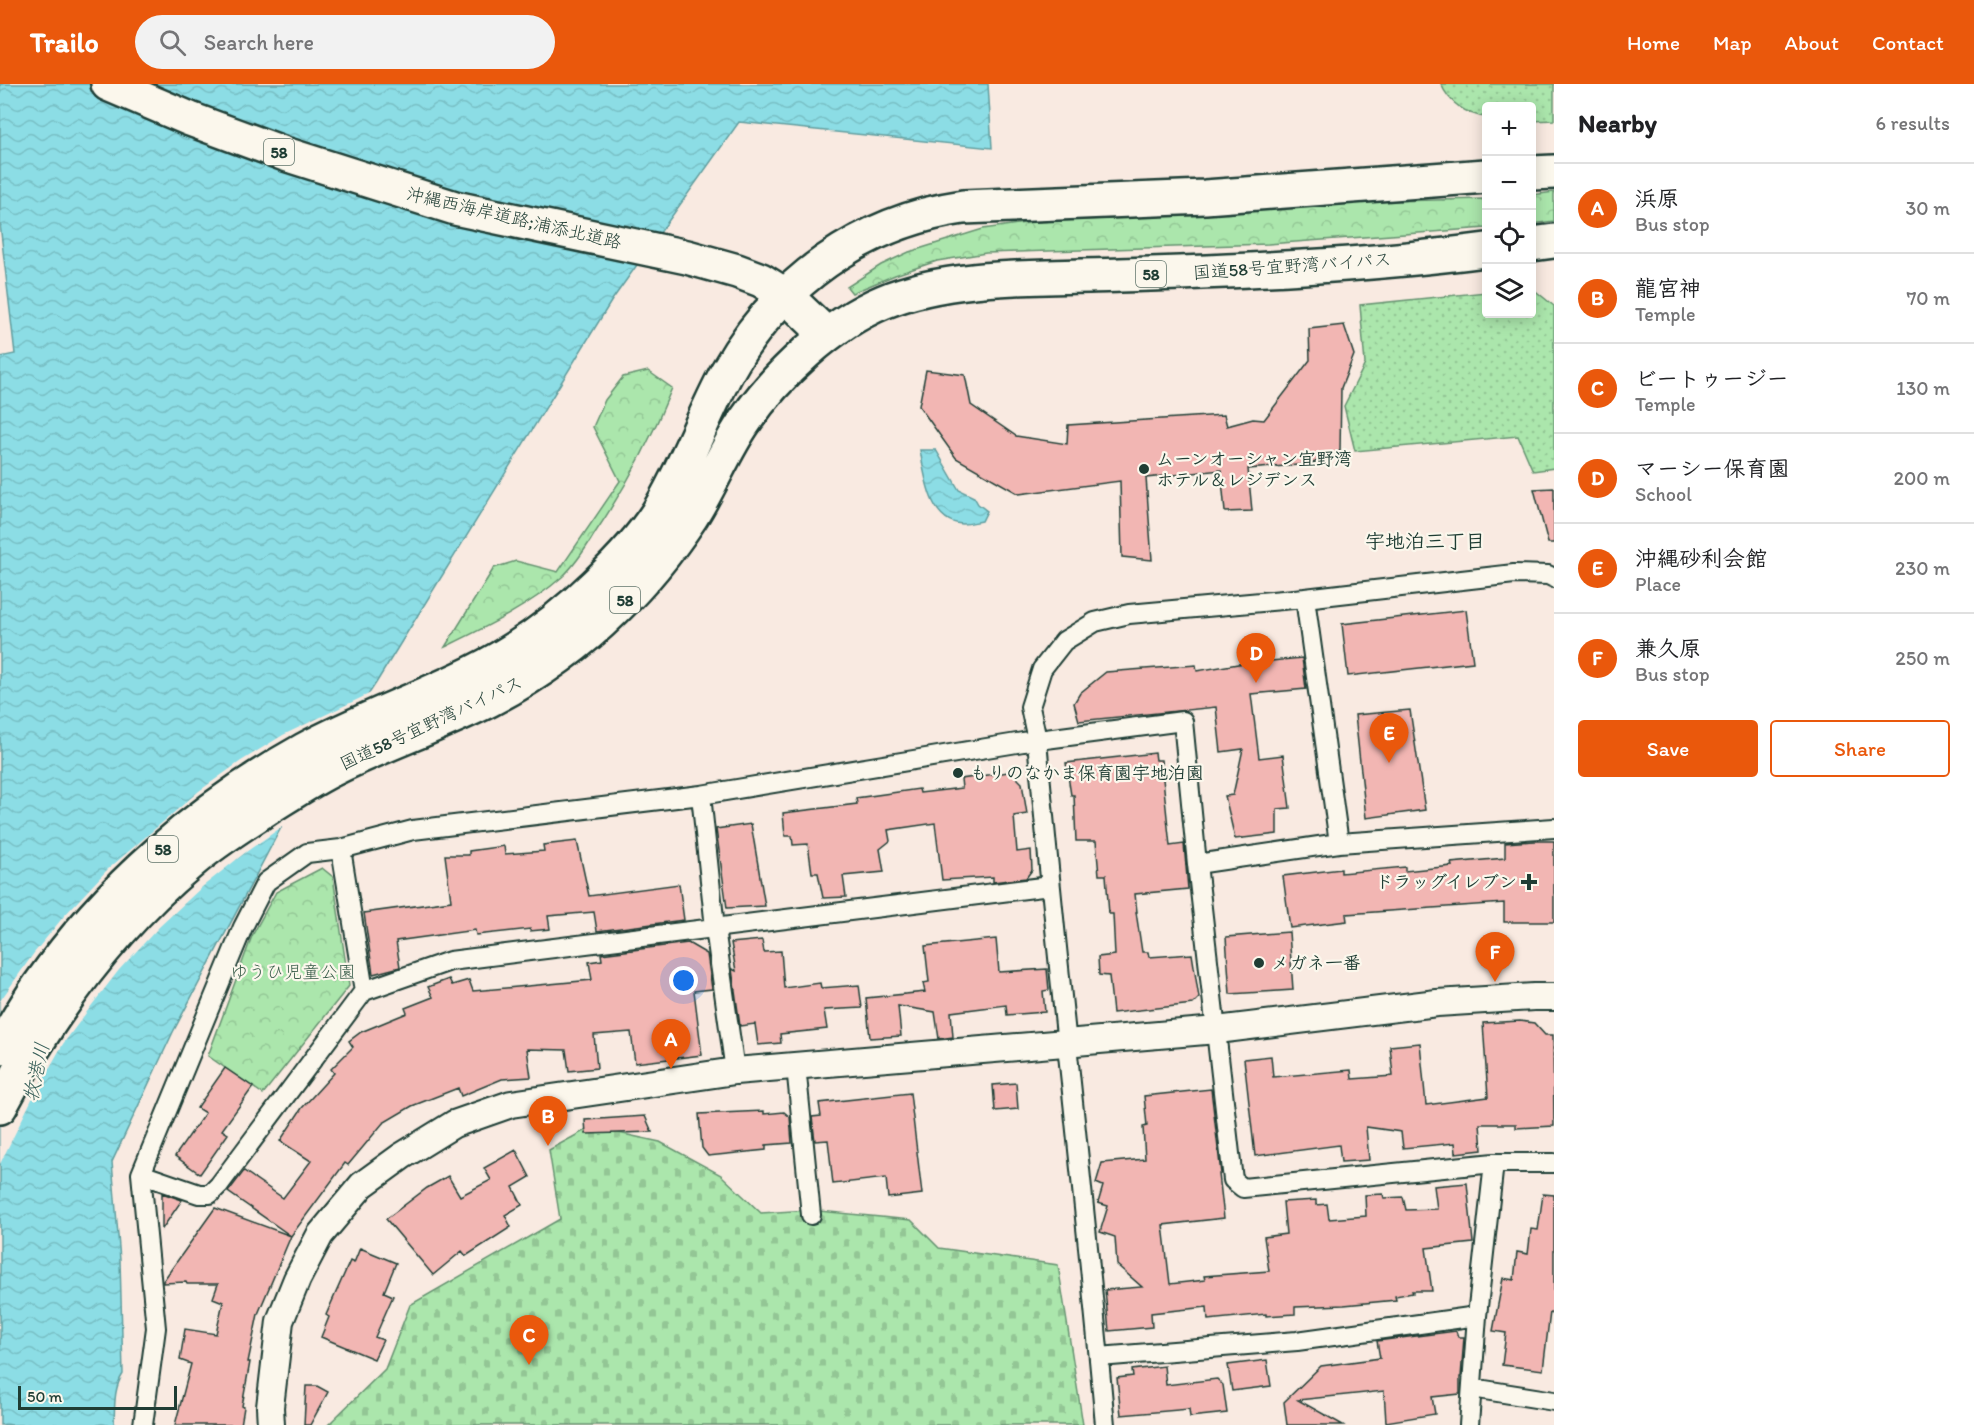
<!DOCTYPE html>
<html lang="en">
<head>
<meta charset="utf-8">
<style>
	:root { --surface:#fff; --page:#f2f2f2; --text:#202124; --muted:#757577; --line:#e0e0e0; --accent:#ea580c }
	body { margin:0; font-family:Itim,"Klee One",sans-serif; background:var(--page); color:var(--text) }
	.controls { position:absolute; right:18px; top:18px; display:grid; overflow:hidden; border-radius:6px; box-shadow:0 3px 15px #0003 }
	.controls button { width:54px; height:54px; display:grid; place-items:center; padding:0; border:0; border-bottom:2px solid var(--line); background:var(--surface); color:var(--text); font:30px sans-serif }
	.scale { position:absolute; left:18px; bottom:15px; width:159px; box-sizing:border-box; padding-left:6px; border:3px solid #1f3d34; border-top:0; font-size:16px; line-height:21px; white-space:nowrap; color:#1f3d34; -webkit-text-stroke:4px #fbf7ec; paint-order:stroke }
	.you { position:absolute; left:684px; top:897px; width:21px; height:21px; margin:-15px; border:4px solid #fff; border-radius:50%; background:#1a73e8; box-shadow:0 0 0 9px #1a73e833 }
	.badge { display:grid; place-items:center; width:39px; height:39px; border-radius:50%; background:var(--accent); color:#fff; font-size:20px; font-weight:700 }
	.pin { position:absolute; translate:-50% -50px; filter:drop-shadow(0 2px 3px #0008) }
	.pin::after { content:''; position:absolute; top:32px; width:21px; height:18px; background:inherit; clip-path:polygon(0 0,100% 0,50% 100%) }
	.list { margin:0; padding:0; list-style:none }
	h2 { display:flex; justify-content:space-between; align-items:center; height:78px; margin:0; padding:0 24px; font-size:26px }
	h2 small { font-size:20px; font-weight:400; color:var(--muted) }
	.list li { display:grid; grid-template-columns:39px 1fr auto; gap:18px; align-items:center; box-sizing:border-box; height:90px; padding:0 24px; border-top:2px solid var(--line) }
	.list b { display:block; font-size:22px; white-space:nowrap }
	.list p { margin:0; font-size:20px; white-space:nowrap; color:var(--muted) }
	.list em { font-size:20px; font-style:normal; color:var(--muted) }
	.actions { display:flex; gap:12px; padding:18px 24px }
	.actions a { flex:1; padding:14px 0; border:2px solid var(--accent); border-radius:6px; text-align:center; font-size:21px; color:var(--accent) }
	.actions .main { background:var(--accent); color:#fff }
	.icon { flex:none; width:33px; height:33px; fill:none; stroke:currentColor; stroke-width:2; stroke-linecap:round; stroke-linejoin:round }
	.map { position:relative; flex:none; width:1554px; height:1341px; overflow:hidden }
	header { display:flex; align-items:center; gap:36px; box-sizing:border-box; height:84px; padding:0 30px; background:var(--accent); color:#fff }
	header strong { font-size:28px }
	nav { display:flex; gap:33px; margin-inline-start:auto; font-size:21px }
	.search { width:420px; height:54px; background:var(--page); display:flex; align-items:center; gap:15px; box-sizing:border-box; padding:0 21px; border-radius:33px; color:var(--muted); font-size:22px }
	main { display:flex }
	aside { flex:1; background:var(--surface) }
	.map>svg:first-child { display:block }
</style>
</head>
<body>
<header>
<strong>Trailo</strong>
<div class="search"><svg class="icon" aria-label="search" viewBox="0 0 24 24"><circle cx="10" cy="10" r="6"/><path d="M15 15l6 6"/></svg>Search here</div>
<nav><a>Home</a><a>Map</a><a>About</a><a>Contact</a></nav>
</header>
<main>
<div class="map">
<svg width="1554" height="1341" viewBox="0 0 1554 1341">
	<defs>
		<pattern id="grass-dots" width="8" height="8" patternUnits="userSpaceOnUse" patternTransform="scale(1.5)"><rect width="8" height="8" fill="#abe6ac"/><path d="M2 2h.1M6 6h.1" fill="none" stroke="#93c695" stroke-width="1.8" stroke-linecap="round"/></pattern>
		<pattern id="forest-crowns" width="20" height="18" patternUnits="userSpaceOnUse" patternTransform="scale(1.5)"><rect width="20" height="18" fill="#abe6ac"/><path d="M2 6a3 3 0 1 1 6 0M12 15a3 3 0 1 1 6 0" fill="none" stroke="#93c695"/></pattern>
		<pattern id="cemetery-stones" width="16" height="16" patternUnits="userSpaceOnUse" patternTransform="scale(1.5)"><rect width="16" height="16" fill="#abe6ac"/><path d="M2 7V4a2 2 0 0 1 4 0v3zM10 15v-3a2 2 0 0 1 4 0v3z" fill="#93c695"/></pattern>
		<pattern id="water-waves" width="16" height="10" patternUnits="userSpaceOnUse" patternTransform="scale(1.5)"><rect width="16" height="10" fill="#8cdde5"/><path d="M0 5q4-4 8 0t8 0" fill="none" stroke="#78bfc5"/></pattern>
	</defs>
	<rect width="100%" height="100%" fill="#f9eae1"/>
	<filter id="ink" filterUnits="userSpaceOnUse"><feTurbulence type="fractalNoise" baseFrequency=".0167" numOctaves="2"/><feDisplacementMap in="SourceGraphic" scale="12" xChannelSelector="R" yChannelSelector="G"/><feConvolveMatrix kernelMatrix="1 2 1 2 8 2 1 2 1" color-interpolation-filters="sRGB"/></filter>
	<g filter="url(#ink)">
		<!-- grass -->
		<path fill="url(#grass-dots)" stroke="#659270" stroke-width="1.5" d="M 1441,0 L 1554,0 L 1554,36 L 1532,37 L 1532,22 L 1486,22 L 1486,33 C 1467,31 1449,19 1441,0 Z
			M 1532,204 L 1554,222 L 1554,384 L 1533,387 L 1518,352 L 1355,367 L 1344,322 L 1365,280 L 1360,221 L 1486,208 L 1486,230 L 1532,230 Z"/>
		<!-- forest -->
		<path fill="url(#forest-crowns)" stroke="#659270" stroke-width="1.5" d="M 1554,108 L 1554,137 L 1532,140 L 1532,111 Z
			M 1486,115 L 1486,144 L 1268,160 L 986,169 L 937,177 L 895,191 L 852,209 L 847,203 L 881,181 L 909,168 L 983,145 L 1032,138 L 1127,134 L 1387,117 Z
			M 648,287 L 672,304 C 651,356 626,403 595,449 C 586,464 575,481 562,493 C 528,523 486,543 445,563 L 494,484 L 516,477 L 558,488 L 620,397 L 593,343 L 605,316 L 623,293 Z
			M 322,784 L 333,793 L 349,902 L 263,1010 L 208,972 L 252,852 L 276,808 Z"/>
		<!-- cemetery -->
		<path fill="url(#cemetery-stones)" stroke="#659270" stroke-width="1.5" d="M 591,1043 L 660,1058 L 721,1091 L 761,1129 L 809,1126 L 911,1136 L 939,1164 L 1058,1181 L 1083,1341 L 328,1341 L 385,1285 L 410,1221 L 560,1135 L 549,1066 Z"/>
		<!-- water -->
		<path fill="url(#water-waves)" stroke="#609d9e" stroke-width="1.5" d="M 0,0 L 988,0 L 992,64 L 739,38 L 612,216 L 376,599 L 284,738 L 173,948 L 112,1078 L 120,1176 L 123,1290 C 113,1305 115,1323 114,1341 L 0,1341 L 0,273 L 15,270 L 0,140 Z
			M 920,366 L 936,366 L 959,406 L 974,413 L 978,420 L 987,427 L 982,437 C 976,438 969,440 963,440 C 929,439 925,391 920,366 Z"/>
		<!-- pier -->
		<path fill="#f9eae1" d="M 373,608 L 286,740 L 246,768 L 202,803 L 159,843 L 119,886 L 92,921 L 63,960 L 33,1013 L 0,1080 L 0,917 L 34,869 L 64,832 L 107,786 L 199,707 L 241,677 L 283,651 Z"/>
		<!-- building -->
		<path fill="#f2b6b3" stroke="#1f3d34" stroke-width="1.5" d="M 1344,241 L 1354,271 L 1341,304 L 1340,367 L 1311,380 L 1248,385 L 1252,427 L 1225,428 L 1221,386 L 1146,394 L 1152,476 L 1122,473 L 1120,397 L 1019,410 L 956,374 L 919,322 L 926,286 L 965,291 L 971,321 L 1016,352 L 1067,360 L 1068,341 L 1224,331 L 1227,342 L 1253,335 L 1264,336 L 1310,276 L 1309,245 Z
			M 1554,404 L 1554,459 L 1548,459 L 1534,405 Z
			M 1466,526 L 1473,578 L 1348,592 L 1342,540 Z
			M 1302,574 L 1306,605 L 1251,610 L 1259,674 L 1283,671 L 1290,724 L 1277,725 L 1277,750 L 1235,755 L 1225,712 L 1233,711 L 1243,665 L 1221,668 L 1216,623 L 1079,637 L 1074,619 L 1080,609 L 1106,588 L 1196,581 L 1197,587 L 1238,580 Z
			M 1410,626 L 1425,726 L 1366,734 L 1355,631 Z
			M 1155,669 L 1156,676 L 1161,676 L 1170,762 L 1184,760 L 1188,805 L 1135,810 L 1137,828 L 1136,828 L 1142,868 L 1148,868 L 1149,873 L 1192,870 L 1199,914 L 1193,920 L 1113,929 L 1109,892 L 1099,891 L 1098,873 L 1115,871 L 1113,830 L 1109,830 L 1106,791 L 1099,791 L 1096,757 L 1076,757 L 1074,711 L 1071,711 L 1066,679 Z
			M 1015,687 L 1016,693 L 1022,699 L 1027,730 L 1014,732 L 1017,768 L 1031,766 L 1032,786 L 1026,794 L 993,798 L 993,793 L 942,796 L 935,739 L 888,746 L 890,757 L 880,765 L 884,788 L 843,792 L 846,813 L 823,814 L 818,789 L 812,789 L 808,760 L 793,761 L 792,752 L 785,752 L 783,729 L 857,720 L 856,714 L 919,705 L 920,709 L 962,704 L 961,695 Z
			M 751,740 L 765,822 L 727,824 L 716,745 Z
			M 577,757 L 589,812 L 679,800 L 684,836 L 597,847 L 594,828 L 548,832 L 550,845 L 530,847 L 530,845 L 476,851 L 475,846 L 396,857 L 400,883 L 373,890 L 364,829 L 451,817 L 445,771 L 469,771 L 469,767 L 504,762 L 505,770 L 544,767 L 543,761 Z
			M 1534,757 L 1554,757 L 1554,838 L 1504,838 L 1504,819 L 1346,830 L 1347,837 L 1290,844 L 1283,792 L 1341,785 L 1341,789 L 1405,783 L 1405,787 L 1452,782 L 1451,779 L 1505,774 L 1505,759 Z
			M 1289,848 L 1293,906 L 1230,910 L 1226,853 Z
			M 996,855 L 999,888 L 1047,885 L 1049,906 L 1043,907 L 1045,928 L 1007,931 L 1006,921 L 951,928 L 953,953 L 939,955 L 935,928 L 898,922 L 901,952 L 870,954 L 866,914 L 925,908 L 923,899 L 929,898 L 925,862 Z
			M 762,856 L 764,868 L 781,867 L 784,904 L 820,899 L 821,904 L 859,901 L 862,924 L 824,926 L 827,945 L 780,950 L 781,959 L 758,961 L 755,940 L 740,942 L 732,885 L 736,887 L 731,859 Z
			M 688,859 L 707,870 L 712,905 L 694,907 L 702,971 L 635,979 L 631,948 L 594,951 L 597,984 L 569,987 L 566,966 L 527,965 L 531,993 L 502,995 L 461,1012 L 458,1004 L 412,1022 L 383,1039 L 348,1081 L 345,1079 L 291,1152 L 228,1108 L 244,1087 L 283,1114 L 311,1077 L 280,1057 L 302,1024 L 334,989 L 331,985 L 353,963 L 349,957 L 361,948 L 407,929 L 405,924 L 433,913 L 428,903 L 449,895 L 452,901 L 469,896 L 473,907 L 592,896 L 589,878 L 602,876 L 601,870 Z
			M 1520,937 L 1534,939 L 1545,951 L 1553,951 L 1554,1042 L 1516,1044 L 1516,1040 L 1480,1040 L 1482,1066 L 1456,1069 L 1455,1059 L 1403,1064 L 1401,1048 L 1366,1043 L 1369,1076 L 1341,1078 L 1339,1061 L 1255,1072 L 1244,975 L 1271,972 L 1273,993 L 1351,986 L 1352,995 L 1393,992 L 1390,962 L 1420,959 L 1426,1021 L 1488,1013 L 1483,939 Z
			M 225,984 L 253,1003 L 222,1046 L 228,1050 L 200,1090 L 175,1072 L 205,1029 L 197,1024 Z
			M 1016,999 L 1018,1025 L 995,1027 L 993,1001 Z
			M 1211,1005 L 1221,1090 L 1219,1090 L 1224,1134 L 1163,1141 L 1170,1200 L 1205,1196 L 1204,1192 L 1269,1187 L 1264,1153 L 1286,1150 L 1283,1118 L 1316,1116 L 1316,1121 L 1327,1120 L 1329,1135 L 1366,1132 L 1365,1111 L 1383,1110 L 1384,1114 L 1403,1113 L 1406,1126 L 1437,1125 L 1434,1102 L 1467,1099 L 1473,1159 L 1426,1164 L 1432,1207 L 1412,1207 L 1413,1209 L 1395,1212 L 1396,1216 L 1344,1221 L 1295,1223 L 1295,1230 L 1266,1232 L 1266,1230 L 1208,1236 L 1207,1223 L 1151,1229 L 1152,1243 L 1109,1247 L 1105,1206 L 1142,1203 L 1117,1181 L 1115,1153 L 1100,1148 L 1108,1122 L 1098,1119 L 1103,1102 L 1096,1099 L 1102,1079 L 1145,1075 L 1143,1043 L 1147,1042 L 1144,1012 Z
			M 910,1009 L 922,1110 L 888,1114 L 886,1094 L 833,1100 L 828,1056 L 815,1057 L 812,1033 L 821,1032 L 819,1019 Z
			M 764,1027 L 764,1030 L 784,1028 L 790,1033 L 792,1059 L 766,1061 L 766,1066 L 708,1072 L 702,1064 L 699,1030 Z
			M 645,1032 L 652,1048 L 586,1050 L 585,1036 Z
			M 516,1066 L 530,1093 L 513,1103 L 522,1121 L 505,1131 L 511,1143 L 466,1172 L 462,1167 L 433,1191 L 386,1135 L 427,1104 L 448,1092 L 460,1112 L 491,1096 L 484,1084 Z
			M 162,1109 L 182,1116 L 162,1145 Z
			M 1543,1110 L 1554,1111 L 1554,1229 L 1550,1228 L 1543,1286 L 1502,1281 L 1506,1249 L 1493,1247 L 1503,1194 L 1514,1196 L 1517,1168 L 1528,1170 L 1531,1145 L 1538,1146 Z
			M 215,1124 L 291,1152 L 258,1230 L 248,1278 L 250,1278 L 242,1322 L 244,1323 L 241,1341 L 175,1341 L 191,1280 L 180,1276 L 185,1245 L 216,1250 L 223,1218 L 213,1214 L 218,1200 L 187,1200 L 186,1198 L 163,1199 L 163,1197 Z
			M 360,1164 L 396,1179 L 384,1208 L 393,1212 L 375,1253 L 383,1256 L 374,1275 L 321,1253 L 329,1233 L 326,1231 L 350,1177 L 354,1179 Z
			M 1456,1247 L 1458,1253 L 1464,1253 L 1461,1293 L 1460,1293 L 1460,1310 L 1432,1313 L 1435,1330 L 1386,1338 L 1384,1307 L 1298,1316 L 1343,1341 L 1287,1341 L 1284,1318 L 1321,1282 L 1380,1274 L 1377,1257 Z
			M 1267,1276 L 1271,1302 L 1232,1307 L 1228,1281 Z
			M 1164,1282 L 1166,1301 L 1217,1295 L 1223,1301 L 1227,1329 L 1190,1333 L 1189,1325 L 1121,1331 L 1117,1294 L 1133,1292 L 1132,1286 Z
			M 306,1302 L 317,1302 L 328,1308 L 310,1341 L 304,1341 Z"/>
		<g fill="none" stroke-linecap="round" stroke-linejoin="round">
			<!-- street casing -->
			<g stroke="#1f3d34" stroke-width="22">
				<path id="street" d="M 1305,514 L 1339,759
					M 701,711 L 715,844 L 735,987
					M 341,765 L 364,907
					M 1197,780 L 1339,759 L 1554,744
					M 796,982 L 811,1131
					M 1494,1079 L 1554,1079
					M 141,1090 L 199,1110 L 210,1110 L 219,1101 L 364,907 L 450,877 L 1050,802
					M 1099,1273 L 1297,1257 L 1477,1232
					M 1472,1304 L 1554,1317
					M 143,1341 L 156,1244 L 141,1090 L 243,843 L 266,798 L 307,769 L 341,765 L 413,746 L 701,711 L 1023,658 L 1183,637 L 1197,780 L 1233,1096 L 1243,1104 L 1494,1079 L 1477,1232 L 1469,1341
					M 1105,1341 C 1085,1113 1057,885 1037,656 L 1030,623 L 1042,585 L 1064,557 L 1095,538 L 1129,530 L 1305,514 L 1514,490 L 1548,491 L 1554,494"/>
			</g>
			<!-- secondary casing -->
			<g stroke="#1f3d34" stroke-width="30">
				<path id="secondary" d="M 271,1341 L 270,1323 L 280,1237 L 297,1195 L 320,1151 L 362,1101 L 402,1072 L 454,1040 L 511,1020 L 735,987 L 1217,946 L 1437,919 L 1534,913 L 1554,913"/>
			</g>
			<!-- highway casing -->
			<g stroke="#1f3d34" stroke-width="38">
				<path id="highway" d="M 108,0 L 190,35 L 285,70 L 455,124 L 687,173 L 737,187 L 761,196 L 785,211 L 827,251
					M 1532,89 L 1554,88
					M 1532,160 L 1554,157
					M 0,964 C 13,944 25,922 39,902 C 107,804 200,724 304,666 C 358,637 417,616 472,589 C 517,567 560,535 596,500 C 618,479 640,456 657,430 C 685,385 702,334 727,288 C 777,199 861,138 963,123 L 1205,113 L 1486,92
					M 0,1023 C 48,932 112,844 191,778 C 214,758 240,742 266,725 C 290,710 312,695 337,683 C 387,659 439,641 489,616 C 535,592 578,562 615,525 C 644,497 669,466 691,433 C 711,402 724,367 745,337 C 776,291 832,239 883,218 C 952,189 1046,194 1120,191 C 1242,187 1365,182 1486,166"/>
			</g>
			<!-- street -->
			<use href="#street" stroke="#fbf7ec" stroke-width="18"/>
			<!-- secondary -->
			<use href="#secondary" stroke="#fbf7ec" stroke-width="26"/>
			<!-- highway -->
			<use href="#highway" stroke="#fbf7ec" stroke-width="33"/>
		</g>
	</g>
	<!-- markers -->
	<g fill="#1f3d34" stroke="#fbf7ec" stroke-width="2">
		<circle cx="1144" cy="385" r="6"/>
		<circle cx="958" cy="689" r="6"/>
		<path d="M1526 789h6v6h6v6h-6v6h-6v-6h-6v-6h6z"/>
		<circle cx="1259" cy="879" r="6"/>
	</g>
	<g text-anchor="middle" stroke-width="4.5" stroke-linejoin="round" paint-order="stroke">
		<!-- shield labels -->
		<g fill="#fbf7ec" stroke="#61756b" stroke-width="1.5">
			<rect x="264" y="55" width="30" height="26" rx="4.5"/>
			<rect x="1136" y="177" width="30" height="26" rx="4.5"/>
			<rect x="610" y="503" width="30" height="26" rx="4.5"/>
			<rect x="148" y="752" width="30" height="26" rx="4.5"/>
		</g>
		<g font-size="16" font-weight="bold" fill="#1f3d34">
			<text x="279" y="74">58</text>
			<text x="1151" y="196">58</text>
			<text x="625" y="522">58</text>
			<text x="163" y="771">58</text>
		</g>
		<!-- street labels -->
		<g font-size="18" fill="#1f3d34" stroke="#fbf7ec">
			<text transform="translate(514 134) rotate(13)" y="6">沖縄西海岸道路;浦添北道路</text>
			<text transform="translate(1292 182) rotate(-4)" y="6">国道58号宜野湾バイパス</text>
			<text transform="translate(431 639) rotate(-25)" y="6">国道58号宜野湾バイパス</text>
		</g>
		<!-- poi labels -->
		<g font-size="18" font-weight="bold" fill="#1f3d34" stroke="#fbf7ec" text-anchor="start">
			<text x="1156" y="381">ムーンオーシャン宜野湾<tspan x="1156" dy="21">ホテル＆レジデンス</tspan></text>
			<text x="970" y="695">もりのなかま保育園宇地泊園</text>
			<text x="1517" y="804" text-anchor="end">ドラッグイレブン</text>
			<text x="1271" y="885">メガネ一番</text>
		</g>
		<!-- park labels -->
		<g font-size="18" fill="#3b5f4c" stroke="#fbf7ec">
			<text x="293" y="894">ゆうひ児童公園</text>
		</g>
		<!-- neighbourhood labels -->
		<g font-size="20" font-weight="bold" fill="#1f3d34" stroke="#fbf7ec">
			<text x="1425" y="464">宇地泊三丁目</text>
		</g>
		<!-- water labels -->
		<g font-size="20" font-style="italic" fill="#355d57" stroke="#fbf7ec">
			<text transform="translate(36 988) rotate(-78)" y="7">牧港川</text>
		</g>
	</g>
</svg>
<div class="controls">
<button>+</button>
<button>−</button>
<button><svg class="icon" aria-label="locate" viewBox="0 0 24 24"><circle cx="12" cy="12" r="6"/><path d="M12 2v4M12 18v4M2 12h4M18 12h4"/></svg></button>
<button><svg class="icon" aria-label="layers" viewBox="0 0 24 24"><path d="M12 4l9 5-9 5-9-5zM3 14l9 5 9-5"/></svg></button>
</div>
<div class="scale">50 m</div>
<div class="you"></div>
<div class="pin badge" style="left:671px;top:985px">A</div>
<div class="pin badge" style="left:548px;top:1062px">B</div>
<div class="pin badge" style="left:529px;top:1281px">C</div>
<div class="pin badge" style="left:1256px;top:599px">D</div>
<div class="pin badge" style="left:1389px;top:679px">E</div>
<div class="pin badge" style="left:1495px;top:898px">F</div>
</div>
<aside>
<h2>Nearby<small>6 results</small></h2>
<ul class="list">
<li><span class="badge">A</span><div><b>浜原</b><p>Bus stop</p></div><em>30 m</em></li>
<li><span class="badge">B</span><div><b>龍宮神</b><p>Temple</p></div><em>70 m</em></li>
<li><span class="badge">C</span><div><b>ビートゥージー</b><p>Temple</p></div><em>130 m</em></li>
<li><span class="badge">D</span><div><b>マーシー保育園</b><p>School</p></div><em>200 m</em></li>
<li><span class="badge">E</span><div><b>沖縄砂利会館</b><p>Place</p></div><em>230 m</em></li>
<li><span class="badge">F</span><div><b>兼久原</b><p>Bus stop</p></div><em>250 m</em></li>
</ul>
<div class="actions"><a class="main">Save</a><a>Share</a></div>
</aside>
</main>
</body>
</html>
